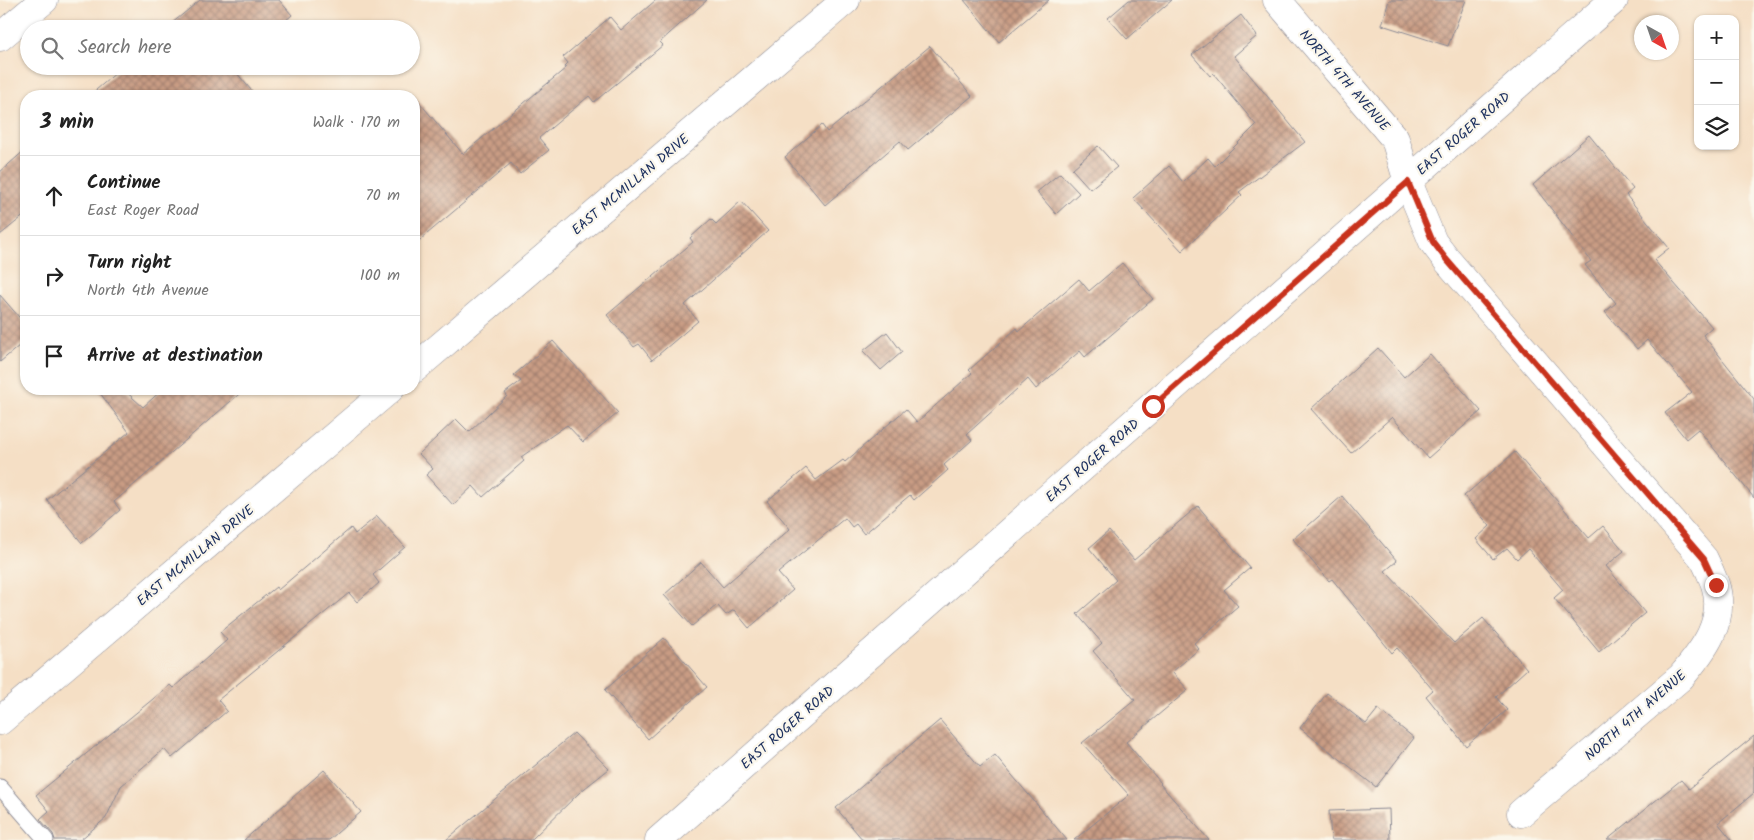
<!DOCTYPE html>
<html lang="en">
<head>
<meta charset="utf-8">
<style>
	:root { --surface:#fff; --page:#f2f2f2; --text:#222; --muted:#767676; --line:#e0e0e0 }
	body { margin:0; font-family:Kalam,sans-serif; background:var(--page); color:var(--text) }
	.controls { position:absolute; right:15px; top:15px; display:grid; overflow:hidden; border-radius:10px; box-shadow:0 1px 4px #0004 }
	.controls button { width:45px; height:45px; display:grid; place-items:center; padding:0; border:0; border-bottom:1px solid var(--line); background:var(--surface); color:var(--text); font:25px sans-serif }
	.compass { position:absolute; left:1634px; top:15px; width:45px; height:45px; border-radius:50%; background:var(--surface); box-shadow:0 1px 4px #0004; rotate:140deg }
	.stop { position:absolute; width:15px; height:15px; margin:-11px; border:4px solid #c8321e; border-radius:50%; background:#fff }
	.stop.end { background:#c8321e; border-color:#fff; box-shadow:0 1px 5px #0008 }
	.list { margin:0; padding:0; list-style:none }
	h2 { display:flex; justify-content:space-between; align-items:center; height:65px; margin:0; padding:0 20px; font-size:21px }
	h2 small { font-size:16px; font-weight:400; color:var(--muted) }
	.list li { display:grid; grid-template-columns:32px 1fr auto; gap:15px; align-items:center; box-sizing:border-box; height:80px; padding:0 20px; border-top:1px solid var(--line) }
	.list b { display:block; font-size:19px; white-space:nowrap }
	.list p { margin:0; font-size:16px; white-space:nowrap; color:var(--muted) }
	.list em { font-size:16px; font-style:normal; color:var(--muted) }
	.icon { flex:none; width:28px; height:28px; fill:none; stroke:currentColor; stroke-width:2; stroke-linecap:round; stroke-linejoin:round }
	.map { position:relative; flex:none; width:1754px; height:840px; overflow:hidden }
	.search { position:absolute; background:var(--surface); box-shadow:0 1px 4px #0004; left:20px; top:20px; width:400px; height:55px; display:flex; align-items:center; gap:12px; box-sizing:border-box; padding:0 18px; border-radius:28px; color:var(--muted); font-size:19px }
	.panel { position:absolute; background:var(--surface); box-shadow:0 1px 4px #0004; left:20px; top:90px; width:400px; height:305px; border-radius:20px }
	.map>svg:first-child { display:block }
</style>
</head>
<body>
<div class="map">
<svg width="1754" height="840" viewBox="0 0 1754 840">
	<defs>
		<pattern id="building-cross-hatch" width="8" height="8" patternUnits="userSpaceOnUse" patternTransform="scale(1.25)"><rect width="8" height="8" fill="#c99c84"/><path d="M0 0l8 8M0 8l8-8" fill="none" stroke="#a2806f"/></pattern>
	</defs>
	<rect width="100%" height="100%" fill="#fbf7ec"/>
	<filter id="ink" filterUnits="userSpaceOnUse"><feTurbulence type="fractalNoise" baseFrequency=".02" numOctaves="2"/><feDisplacementMap in="SourceGraphic" scale="10" xChannelSelector="R" yChannelSelector="G"/><feConvolveMatrix kernelMatrix="1 2 1 2 8 2 1 2 1" color-interpolation-filters="sRGB"/></filter>
	<filter id="wash" filterUnits="userSpaceOnUse"><feTurbulence type="fractalNoise" baseFrequency=".0096" numOctaves="4" result="noise"/><feDisplacementMap in="SourceGraphic" scale="20" xChannelSelector="R" yChannelSelector="G"/><feGaussianBlur stdDeviation="1.12" result="paint"/><feColorMatrix in="noise" values="0 0 0 0 0 0 0 0 0 0 0 0 0 0 0 0 0 1.4 0 .05"/><feComposite in="paint" operator="in"/></filter>
	<g filter="url(#wash)">
		<rect width="100%" height="100%" fill="#f5dfc5"/>
		<g id="blocks">
			<!-- building -->
			<path fill="url(#building-cross-hatch)" d="M 200,0 L 279,0 L 292,15 L 276,29 L 165,29 Z
				M 656,0 L 707,0 L 660,42 L 663,45 L 594,102 L 589,96 L 539,138 L 549,150 L 520,174 L 511,163 L 414,245 L 414,96 L 463,154 L 566,68 L 564,67 L 568,63 L 563,57 L 610,17 L 621,30 Z
				M 964,0 L 1049,0 L 999,42 Z
				M 1129,0 L 1172,0 L 1127,39 L 1108,18 Z
				M 1389,0 L 1466,0 L 1448,46 L 1382,25 Z
				M 1241,15 L 1257,36 L 1234,56 L 1305,142 L 1239,192 L 1242,195 L 1182,251 L 1133,198 L 1169,166 L 1183,182 L 1208,158 L 1215,166 L 1256,125 L 1213,73 L 1210,76 L 1192,55 Z
				M 930,46 L 972,96 L 908,150 L 900,141 L 825,205 L 785,157 L 822,125 L 827,132 Z
				M 124,66 L 231,66 L 256,96 L 89,96 Z
				M 1589,135 L 1633,189 L 1626,195 L 1669,248 L 1654,260 L 1712,327 L 1703,335 L 1754,399 L 1754,498 L 1698,429 L 1686,439 L 1665,413 L 1692,392 L 1647,340 L 1637,349 L 1605,312 L 1616,303 L 1585,265 L 1591,261 L 1533,185 Z
				M 1098,146 L 1117,167 L 1090,189 L 1072,169 Z
				M 26,149 L 26,214 L 0,235 L 0,172 Z
				M 1060,173 L 1079,193 L 1056,214 L 1037,192 Z
				M 741,201 L 768,231 L 685,305 L 698,321 L 652,360 L 639,344 L 634,347 L 607,315 L 693,242 L 690,238 L 711,219 L 716,224 Z
				M 1122,263 L 1153,299 L 1085,357 L 1080,351 L 1036,389 L 1028,379 L 967,434 L 972,440 L 944,465 L 948,470 L 914,500 L 910,495 L 864,534 L 856,524 L 852,527 L 845,518 L 778,573 L 793,590 L 749,628 L 734,610 L 726,615 L 717,605 L 692,626 L 664,595 L 701,562 L 723,587 L 790,529 L 767,501 L 806,468 L 816,480 L 843,460 L 845,462 L 906,409 L 917,422 L 972,373 L 969,370 L 1017,328 L 1019,331 L 1079,279 L 1089,291 Z
				M 0,295 L 26,325 L 26,340 L 0,362 Z
				M 887,332 L 902,352 L 881,370 L 863,351 Z
				M 553,341 L 618,413 L 583,442 L 567,425 L 521,457 L 524,461 L 483,497 L 473,486 L 453,505 L 426,475 L 433,469 L 419,454 L 456,419 L 469,432 L 507,396 L 505,393 L 521,381 L 514,375 Z
				M 1378,348 L 1404,377 L 1430,354 L 1481,411 L 1428,458 L 1392,417 L 1351,453 L 1311,409 Z
				M 97,389 L 123,389 L 143,407 L 163,389 L 245,389 L 114,502 L 120,510 L 82,543 L 47,500 L 129,432 Z
				M 1515,452 L 1589,538 L 1603,526 L 1624,551 L 1606,566 L 1645,613 L 1599,652 L 1554,598 L 1563,590 L 1528,549 L 1517,559 L 1507,548 L 1493,559 L 1476,539 L 1490,526 L 1464,496 Z
				M 1342,496 L 1397,561 L 1385,571 L 1454,643 L 1483,618 L 1527,669 L 1496,697 L 1507,710 L 1466,746 L 1426,696 L 1433,690 L 1397,648 L 1392,653 L 1332,579 L 1329,581 L 1293,539 Z
				M 1198,506 L 1250,568 L 1224,590 L 1238,606 L 1194,643 L 1199,649 L 1172,672 L 1188,690 L 1126,742 L 1161,783 L 1160,784 L 1209,840 L 1074,840 L 1129,795 L 1082,743 L 1135,700 L 1093,651 L 1102,643 L 1077,614 L 1116,580 L 1089,548 L 1109,531 L 1134,560 Z
				M 377,516 L 405,547 L 373,575 L 379,583 L 357,602 L 349,593 L 218,700 L 227,711 L 172,758 L 164,749 L 121,786 L 106,818 L 80,840 L 55,840 L 53,834 L 40,819 L 49,811 L 36,795 L 170,685 L 173,688 L 227,640 L 220,632 L 276,587 L 278,590 L 351,528 L 355,534 Z
				M 664,638 L 707,687 L 648,739 L 605,690 Z
				M 1327,693 L 1366,724 L 1378,709 L 1414,738 L 1376,787 L 1300,728 Z
				M 940,720 L 980,767 L 995,755 L 1067,840 L 863,840 L 836,808 Z
				M 574,733 L 609,769 L 580,792 L 531,840 L 446,840 Z
				M 1754,736 L 1754,793 L 1718,823 L 1732,840 L 1607,840 L 1681,780 L 1689,789 Z
				M 324,770 L 361,812 L 329,840 L 244,840 Z
				M 1389,809 L 1390,840 L 1331,840 L 1329,811 Z"/>
		</g>
	</g>
	<g filter="url(#ink)">
		<use href="#blocks" fill-opacity="0" stroke="#888792" stroke-width="1"/>
		<g fill="none" stroke-linecap="round" stroke-linejoin="round">
			<!-- service casing -->
			<g stroke="#888792" stroke-width="17">
				<path id="service" d="M 0,787 L 46,840"/>
			</g>
			<!-- minor casing -->
			<g stroke="#888792" stroke-width="29">
				<path id="minor" d="M 1277,0 L 1395,139 L 1408,182 L 1433,242 L 1446,259 L 1704,559 C 1708,567 1712,576 1715,584 C 1727,621 1703,651 1681,677 L 1521,813
					M 0,37 L 44,0
					M 414,369 L 846,0
					M 0,721 L 390,389"/>
			</g>
			<!-- tertiary casing -->
			<g stroke="#888792" stroke-width="29">
				<path id="tertiary" d="M 659,840 L 1614,0"/>
			</g>
			<!-- service -->
			<use href="#service" stroke="#fff" stroke-width="15"/>
			<!-- minor -->
			<use href="#minor" stroke="#fff" stroke-width="28"/>
			<!-- tertiary -->
			<use href="#tertiary" stroke="#fff" stroke-width="28"/>
		</g>
	</g>
	<g fill="none" stroke-linecap="round" stroke-linejoin="round" filter="url(#ink)">
		<!-- route -->
		<path stroke="#c8321e" stroke-width="6" d="M 1153,406 L 1408,182 L 1433,242 L 1446,259 L 1704,559 L 1716,585"/>
	</g>
	<g text-anchor="middle" stroke-width="4.5" stroke-linejoin="round" paint-order="stroke">
		<!-- street labels -->
		<g font-size="14" fill="#1b2f5e" stroke="#fbf7ec">
			<text transform="translate(1345 80) rotate(49)" y="5">NORTH 4TH AVENUE</text>
			<text transform="translate(1463 133) rotate(-41)" y="5">EAST ROGER ROAD</text>
			<text transform="translate(630 184) rotate(-40)" y="5">EAST MCMILLAN DRIVE</text>
			<text transform="translate(1092 460) rotate(-41)" y="5">EAST ROGER ROAD</text>
			<text transform="translate(195 555) rotate(-40)" y="5">EAST MCMILLAN DRIVE</text>
			<text transform="translate(1635 715) rotate(-41)" y="5">NORTH 4TH AVENUE</text>
			<text transform="translate(787 727) rotate(-41)" y="5">EAST ROGER ROAD</text>
		</g>
	</g>
</svg>
<div class="controls">
<button>+</button>
<button>−</button>
<button><svg class="icon" aria-label="layers" viewBox="0 0 24 24"><path d="M12 4l9 5-9 5-9-5zM3 14l9 5 9-5"/></svg></button>
</div>
<svg class="compass" viewBox="-18 -18 36 36"><path d="M0-13l5 13h-10z" fill="#e53935"/><path d="M0 13l5-13h-10z" fill="#767676"/></svg>
<div class="stop" style="left:1153px;top:406px"></div>
<div class="stop end" style="left:1716px;top:585px"></div>
<div class="search"><svg class="icon" aria-label="search" viewBox="0 0 24 24"><circle cx="10" cy="10" r="6"/><path d="M15 15l6 6"/></svg>Search here</div>
<section class="panel">
<h2>3 min<small>Walk · 170 m</small></h2>
<ul class="list">
<li><svg class="icon" aria-label="ahead" viewBox="0 0 24 24"><path d="M12 20V5M6 11l6-6 6 6"/></svg><div><b>Continue</b><p>East Roger Road</p></div><em>70 m</em></li>
<li><svg class="icon" aria-label="right" viewBox="0 0 24 24"><path d="M7 20v-9h11M14 6l5 5-5 5"/></svg><div><b>Turn right</b><p>North 4th Avenue</p></div><em>100 m</em></li>
<li><svg class="icon" aria-label="arrive" viewBox="0 0 24 24"><path d="M6 21V4h12l-3 4 3 4H6"/></svg><div><b>Arrive at destination</b></div></li>
</ul>
</section>
</div>
</body>
</html>
